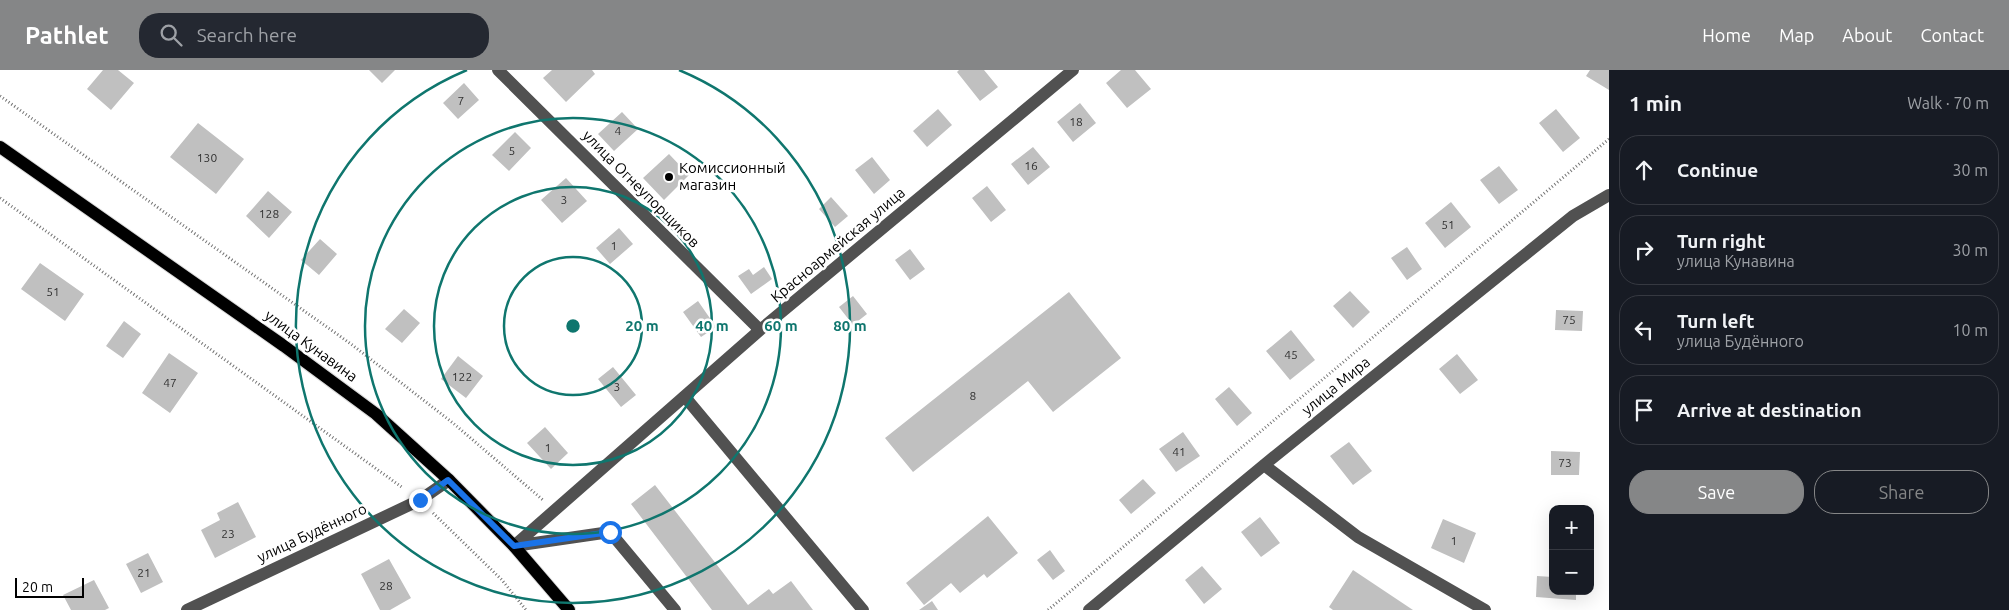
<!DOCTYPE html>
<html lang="en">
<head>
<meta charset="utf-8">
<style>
	:root { --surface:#171b24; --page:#242831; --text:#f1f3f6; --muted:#9ea1a6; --line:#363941; --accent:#858687 }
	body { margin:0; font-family:Ubuntu,sans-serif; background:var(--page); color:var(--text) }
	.controls { position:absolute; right:15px; bottom:15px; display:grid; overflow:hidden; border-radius:10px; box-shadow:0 5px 20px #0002 }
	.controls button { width:45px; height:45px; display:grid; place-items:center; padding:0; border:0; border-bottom:1px solid var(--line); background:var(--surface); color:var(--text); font:25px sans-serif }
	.scale { position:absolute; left:15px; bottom:12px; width:69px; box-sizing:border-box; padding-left:5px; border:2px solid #000; border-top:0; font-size:14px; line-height:18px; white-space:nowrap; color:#000; -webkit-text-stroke:4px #fff; paint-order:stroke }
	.stop { position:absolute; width:15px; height:15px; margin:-11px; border:4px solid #1a73e8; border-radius:50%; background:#fff }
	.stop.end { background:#1a73e8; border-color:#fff; box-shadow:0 1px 5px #0008 }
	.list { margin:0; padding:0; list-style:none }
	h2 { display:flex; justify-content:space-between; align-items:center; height:65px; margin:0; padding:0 20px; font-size:21px }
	h2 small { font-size:16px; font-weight:400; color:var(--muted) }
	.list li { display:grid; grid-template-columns:32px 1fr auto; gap:15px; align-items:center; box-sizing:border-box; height:70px; margin:0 10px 10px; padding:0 10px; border:1px solid var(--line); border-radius:20px }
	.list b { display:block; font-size:19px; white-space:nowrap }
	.list p { margin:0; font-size:16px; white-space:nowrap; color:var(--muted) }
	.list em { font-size:16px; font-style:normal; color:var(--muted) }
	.actions { display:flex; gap:10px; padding:15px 20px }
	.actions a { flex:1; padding:11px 0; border:1px solid var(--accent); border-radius:20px; text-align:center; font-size:18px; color:var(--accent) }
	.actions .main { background:var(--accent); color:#fff }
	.icon { flex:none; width:28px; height:28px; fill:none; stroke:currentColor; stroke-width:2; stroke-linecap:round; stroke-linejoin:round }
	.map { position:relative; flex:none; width:1609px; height:540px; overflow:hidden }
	header { display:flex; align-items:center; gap:30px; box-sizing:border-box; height:70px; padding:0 25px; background:var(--accent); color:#fff }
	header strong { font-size:24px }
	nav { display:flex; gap:28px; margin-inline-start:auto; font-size:18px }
	.search { width:350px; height:45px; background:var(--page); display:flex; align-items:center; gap:12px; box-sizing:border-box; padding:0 18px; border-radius:20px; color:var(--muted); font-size:19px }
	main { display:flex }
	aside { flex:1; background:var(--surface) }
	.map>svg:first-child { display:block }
</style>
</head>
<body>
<header>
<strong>Pathlet</strong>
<div class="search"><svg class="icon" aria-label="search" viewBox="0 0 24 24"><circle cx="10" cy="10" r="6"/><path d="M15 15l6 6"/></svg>Search here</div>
<nav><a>Home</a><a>Map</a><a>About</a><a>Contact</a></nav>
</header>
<main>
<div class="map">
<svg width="1609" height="540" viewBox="0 0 1609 540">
	<rect width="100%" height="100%" fill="#fff"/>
	<!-- building -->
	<path fill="#c0c0c0" d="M 103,0 L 118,0 L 134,13 L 111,40 L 87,19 Z
		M 369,0 L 395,0 L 382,13 Z
		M 552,0 L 592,0 L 595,4 L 566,32 L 543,8 Z
		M 959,0 L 984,0 L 998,17 L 980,31 L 957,2 Z
		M 1121,0 L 1135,0 L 1151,19 L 1127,38 L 1106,13 Z
		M 1590,0 L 1609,0 L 1609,20 L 1586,6 Z
		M 464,13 L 479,30 L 458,49 L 443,33 Z
		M 1080,33 L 1096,53 L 1073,72 L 1057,52 Z
		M 938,39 L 952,55 L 927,77 L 913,61 Z
		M 1556,39 L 1580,68 L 1563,82 L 1539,53 Z
		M 622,42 L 638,59 L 614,81 L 598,64 Z
		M 198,53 L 244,89 L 216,124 L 170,87 Z
		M 515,62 L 531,78 L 509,101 L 492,85 Z
		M 1033,77 L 1050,97 L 1028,115 L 1011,94 Z
		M 669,84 L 689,105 L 664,130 L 643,108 Z
		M 872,87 L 890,110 L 874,124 L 855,100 Z
		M 1499,96 L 1518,120 L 1499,134 L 1480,110 Z
		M 566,108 L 587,131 L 562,153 L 541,130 Z
		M 987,116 L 1006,140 L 991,152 L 972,128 Z
		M 268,121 L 292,142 L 269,168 L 246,146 Z
		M 831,127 L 848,146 L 835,157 L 819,139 Z
		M 1451,132 L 1471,157 L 1445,178 L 1425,153 Z
		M 619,158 L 633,174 L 610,194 L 596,178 Z
		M 320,169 L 337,184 L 319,205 L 301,190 Z
		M 1407,177 L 1422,199 L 1407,210 L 1391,188 Z
		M 910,179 L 925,199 L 910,210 L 895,190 Z
		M 40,193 L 84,224 L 65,251 L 21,219 Z
		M 764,197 L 772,209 L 751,224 L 738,206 L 749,199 L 753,205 Z
		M 1350,221 L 1370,242 L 1353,258 L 1333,236 Z
		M 1069,222 L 1121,288 L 1053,342 L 1028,311 L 913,402 L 885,368 Z
		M 853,226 L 867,244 L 853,255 L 839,237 Z
		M 698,231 L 716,257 L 701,267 L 683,242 Z
		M 404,239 L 420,253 L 402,273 L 385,259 Z
		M 1556,240 L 1583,241 L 1582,261 L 1555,260 Z
		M 124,251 L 141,264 L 123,288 L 106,276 Z
		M 1291,260 L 1315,290 L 1290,310 L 1266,281 Z
		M 169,283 L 198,303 L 170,343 L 142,323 Z
		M 1457,284 L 1478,310 L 1460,324 L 1439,299 Z
		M 458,286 L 483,306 L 466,328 L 441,309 Z
		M 613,297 L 636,325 L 621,337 L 598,309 Z
		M 1229,317 L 1252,343 L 1237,356 L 1215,329 Z
		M 545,357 L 568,383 L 551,399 L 527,373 Z
		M 1183,362 L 1200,386 L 1176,402 L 1159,379 Z
		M 1349,372 L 1372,401 L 1353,415 L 1330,386 Z
		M 1551,381 L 1580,382 L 1579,405 L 1551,405 Z
		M 1143,409 L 1156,423 L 1131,444 L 1119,430 Z
		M 655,415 L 748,535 L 769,519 L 773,524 L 791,511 L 813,540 L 712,540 L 631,434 Z
		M 238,432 L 256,467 L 215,488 L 201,460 L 220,450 L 217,443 Z
		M 988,446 L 1018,483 L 987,508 L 984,504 L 960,523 L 951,513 L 924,535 L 906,513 Z
		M 1260,447 L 1280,473 L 1261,487 L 1241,462 Z
		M 1443,449 L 1476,463 L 1464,493 L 1431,478 Z
		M 1050,480 L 1065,501 L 1053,510 L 1037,490 Z
		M 148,483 L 163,512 L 141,523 L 126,494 Z
		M 389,489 L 411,528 L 390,540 L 380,540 L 361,504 Z
		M 1202,496 L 1222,519 L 1204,534 L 1185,510 Z
		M 1353,500 L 1413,540 L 1333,540 L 1329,537 Z
		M 1537,506 L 1553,507 L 1553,521 L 1576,521 L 1576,530 L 1536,527 Z
		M 94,510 L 109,538 L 105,540 L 71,540 L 63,525 Z
		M 932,531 L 938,540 L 919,540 Z"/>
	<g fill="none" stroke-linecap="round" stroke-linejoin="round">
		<!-- major casing -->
		<g stroke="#dbdbdb" stroke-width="14">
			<path id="major" d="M 0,77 L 284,276 L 376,344 L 449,410 L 514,476 L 569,540"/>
		</g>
		<!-- path -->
		<path stroke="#737373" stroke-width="3" stroke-dasharray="1 2.5" stroke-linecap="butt" d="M 0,26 L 351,274 L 453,353 L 543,430
			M 0,128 L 403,418
			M 433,443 L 502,510 L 526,540
			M 1048,540 L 1609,69"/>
		<!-- minor -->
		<path stroke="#515151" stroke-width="12" d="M 498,0 L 760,260
			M 685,327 L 863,540
			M 1264,395 L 1358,467 L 1485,540
			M 514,476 L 760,260 L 1073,0
			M 514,476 L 610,462 L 675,540
			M 187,540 L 420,430 L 449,410
			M 1089,540 L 1264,395 L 1573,146 L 1609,125"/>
		<!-- major -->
		<use href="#major" stroke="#000" stroke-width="12"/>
	</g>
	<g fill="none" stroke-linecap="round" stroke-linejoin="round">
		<!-- route -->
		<path stroke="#1a73e8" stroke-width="6" d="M 420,430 L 448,410 L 514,476 L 610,462"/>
	</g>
	<!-- distance rings -->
	<g fill="none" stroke="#0f766e" stroke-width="2.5">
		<circle cx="573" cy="256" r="69"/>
		<circle cx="573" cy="256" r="139"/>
		<circle cx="573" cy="256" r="208"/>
		<path d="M679 0A277 277 0 1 1 467 0"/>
	</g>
	<!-- markers -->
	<circle fill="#000" stroke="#fff" stroke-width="2" cx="669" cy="107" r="5"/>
	<g text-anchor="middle" stroke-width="5" stroke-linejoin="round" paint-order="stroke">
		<!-- number labels -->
		<g font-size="12" fill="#303030">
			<text x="461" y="35">7</text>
			<text x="1076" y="56">18</text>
			<text x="618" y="65">4</text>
			<text x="512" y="85">5</text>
			<text x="207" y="92">130</text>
			<text x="1031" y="100">16</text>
			<text x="564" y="134">3</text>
			<text x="269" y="148">128</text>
			<text x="1448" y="159">51</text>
			<text x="614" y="180">1</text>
			<text x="53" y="226">51</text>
			<text x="1569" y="254">75</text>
			<text x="1291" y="289">45</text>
			<text x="462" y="311">122</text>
			<text x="170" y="317">47</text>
			<text x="617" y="321">3</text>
			<text x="973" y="330">8</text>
			<text x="548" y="382">1</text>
			<text x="1179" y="386">41</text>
			<text x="1565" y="397">73</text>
			<text x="228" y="468">23</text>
			<text x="1454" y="475">1</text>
			<text x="144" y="507">21</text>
			<text x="386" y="520">28</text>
		</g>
		<!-- poi labels -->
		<g font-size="15" fill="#000" stroke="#fff" text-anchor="start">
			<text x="679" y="103">Комиссионный<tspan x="679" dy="17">магазин</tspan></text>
		</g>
		<!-- street labels -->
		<g font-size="15" fill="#000" stroke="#fff">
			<text transform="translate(641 119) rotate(45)" y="5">улица Огнеупорщиков</text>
			<text transform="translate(838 175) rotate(-40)" y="5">Красноармейская улица</text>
			<text transform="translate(311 276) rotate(36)" y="5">улица Кунавина</text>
			<text transform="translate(1336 316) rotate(-39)" y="5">улица Мира</text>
			<text transform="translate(312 463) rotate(-25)" y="5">улица Будённого</text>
		</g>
	</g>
	<circle cx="573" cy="256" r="8" fill="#0f766e" stroke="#fff" stroke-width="2.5"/>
	<g font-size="15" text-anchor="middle" font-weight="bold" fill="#0f766e" stroke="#fff" stroke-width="5" stroke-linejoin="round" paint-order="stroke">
		<text x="642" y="261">20 m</text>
		<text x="712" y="261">40 m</text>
		<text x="781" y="261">60 m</text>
		<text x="850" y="261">80 m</text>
	</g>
</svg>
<div class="controls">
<button>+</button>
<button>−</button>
</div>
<div class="scale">20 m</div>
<div class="stop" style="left:610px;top:462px"></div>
<div class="stop end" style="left:420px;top:430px"></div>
</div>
<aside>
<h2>1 min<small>Walk · 70 m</small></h2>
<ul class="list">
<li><svg class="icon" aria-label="ahead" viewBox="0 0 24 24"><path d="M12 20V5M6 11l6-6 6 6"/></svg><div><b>Continue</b></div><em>30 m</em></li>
<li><svg class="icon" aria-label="right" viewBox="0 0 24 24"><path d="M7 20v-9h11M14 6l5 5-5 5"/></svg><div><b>Turn right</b><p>улица Кунавина</p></div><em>30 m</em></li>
<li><svg class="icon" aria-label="left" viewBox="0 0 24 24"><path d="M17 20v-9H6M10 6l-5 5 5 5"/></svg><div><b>Turn left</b><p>улица Будённого</p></div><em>10 m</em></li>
<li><svg class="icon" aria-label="arrive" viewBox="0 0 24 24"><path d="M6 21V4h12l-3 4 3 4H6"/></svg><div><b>Arrive at destination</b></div></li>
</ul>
<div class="actions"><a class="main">Save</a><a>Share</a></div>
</aside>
</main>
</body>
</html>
